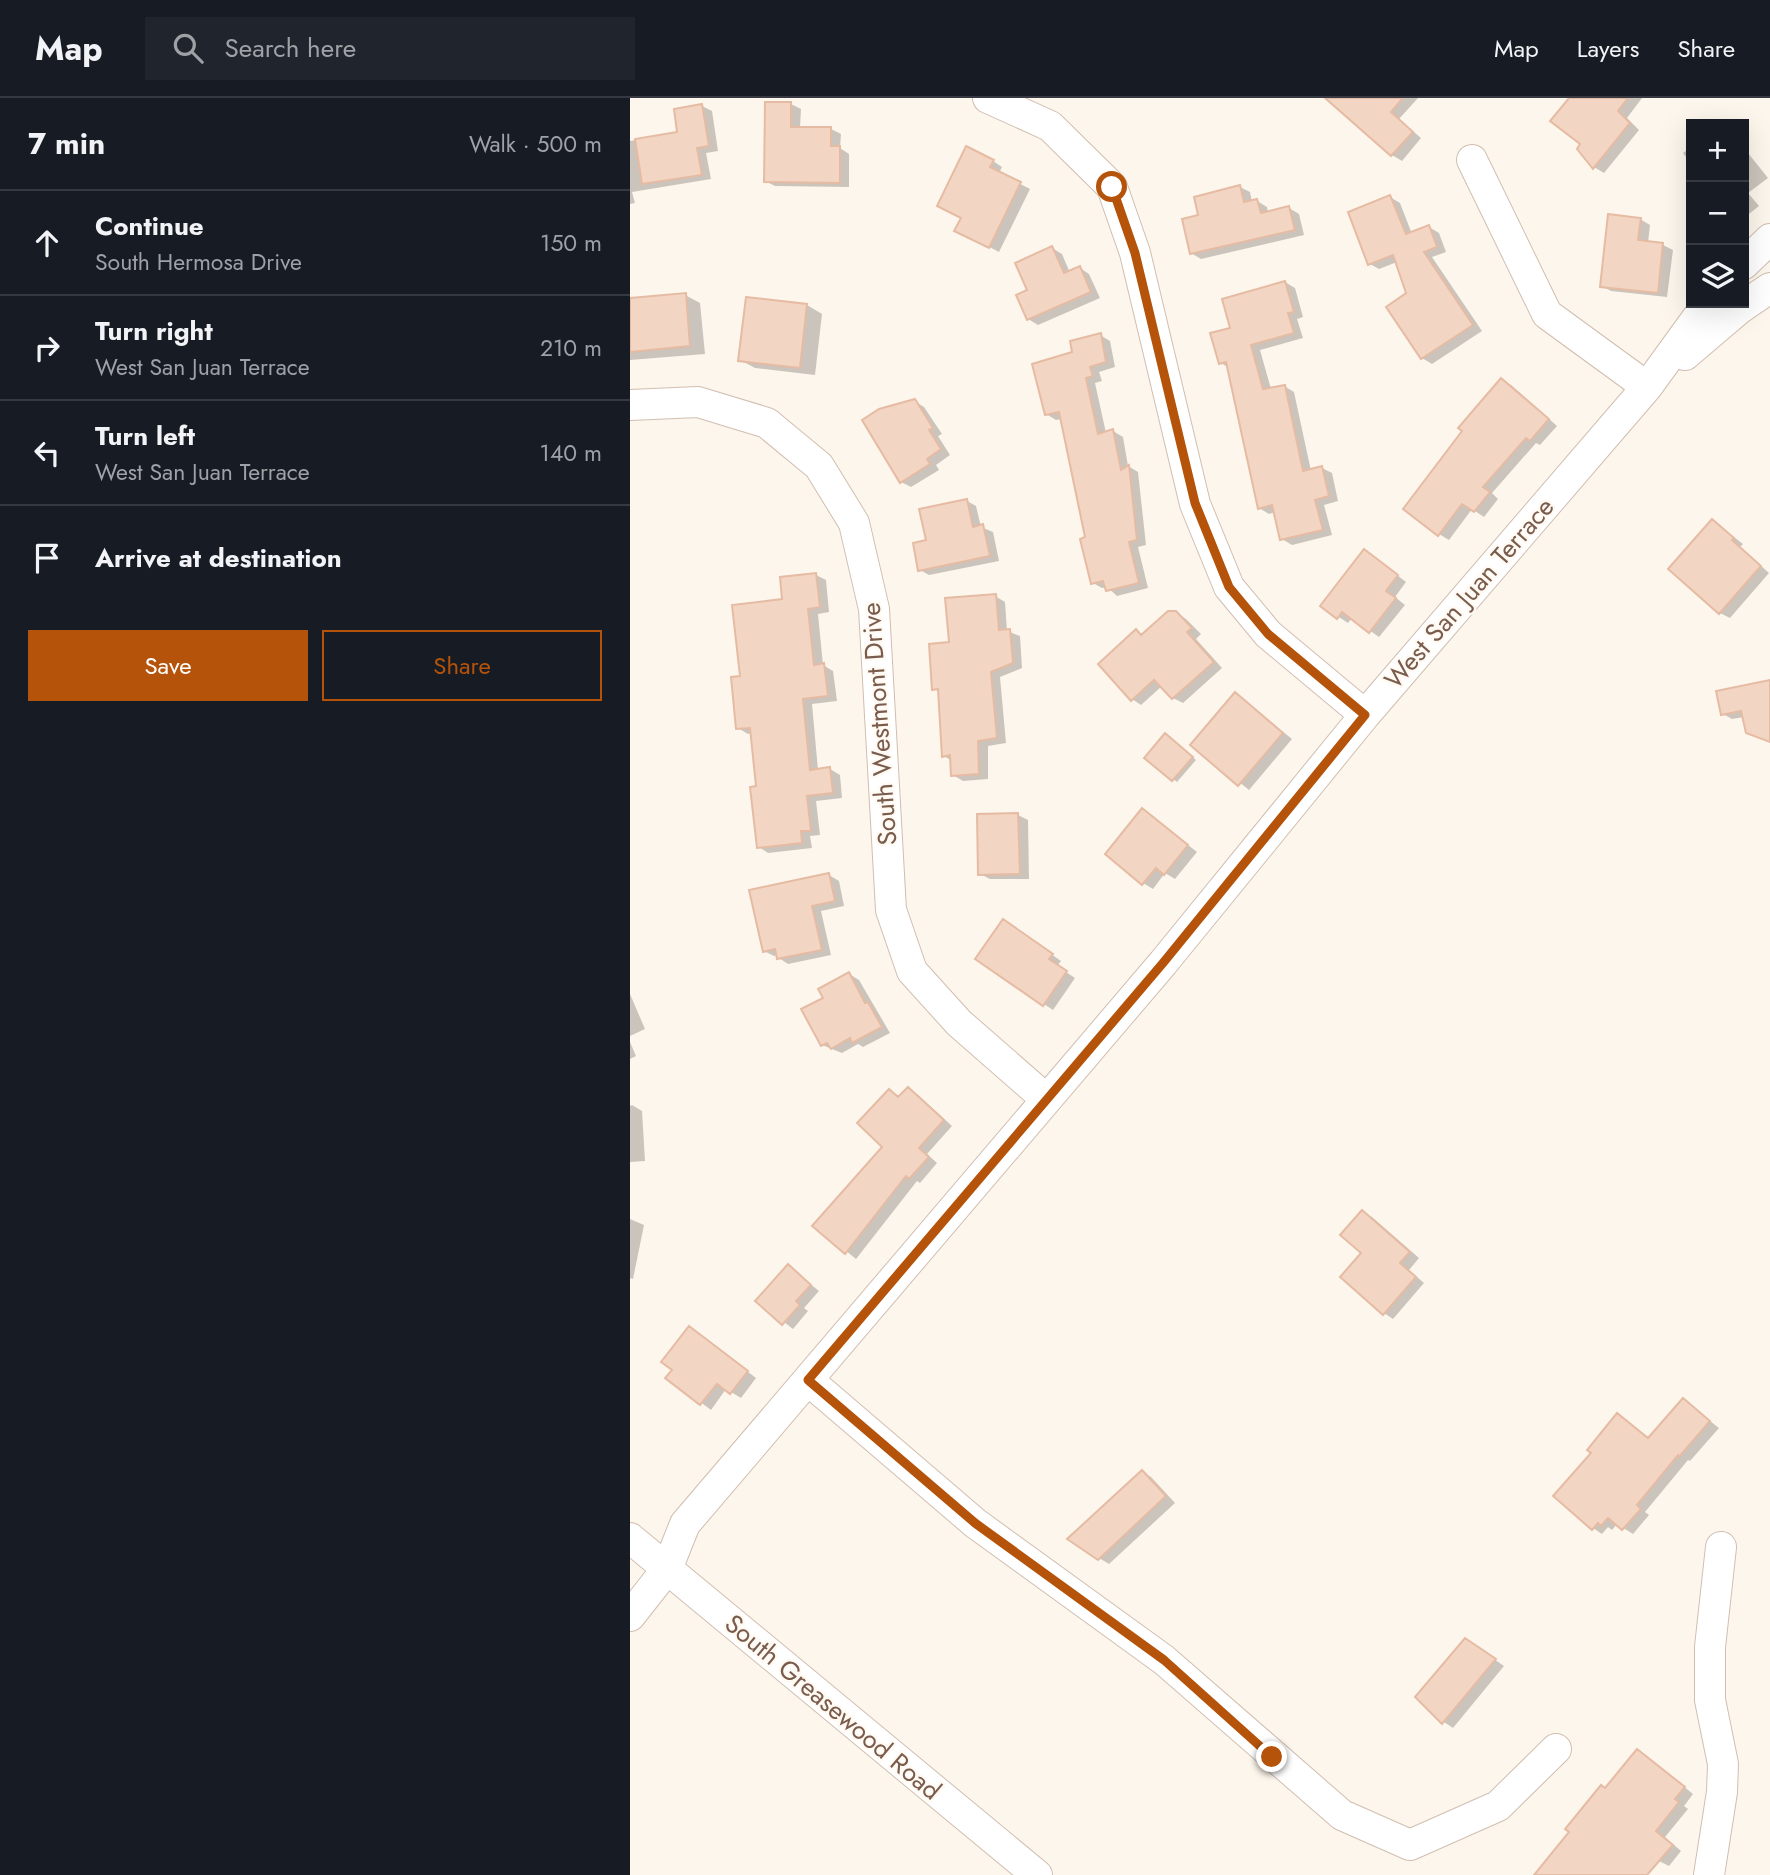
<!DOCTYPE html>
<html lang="en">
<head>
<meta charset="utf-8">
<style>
	:root { --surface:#171b24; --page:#20242c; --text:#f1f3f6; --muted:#9ea1a6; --line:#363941; --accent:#b45309 }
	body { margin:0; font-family:Jost,sans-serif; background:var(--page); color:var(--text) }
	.controls { position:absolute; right:21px; top:21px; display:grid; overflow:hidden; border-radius:0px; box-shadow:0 7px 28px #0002 }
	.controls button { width:63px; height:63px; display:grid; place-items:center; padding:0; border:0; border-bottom:2px solid var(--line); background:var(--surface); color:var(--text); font:35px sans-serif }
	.stop { position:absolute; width:21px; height:21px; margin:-16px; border:5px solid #b45309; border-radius:50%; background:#fff }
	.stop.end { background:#b45309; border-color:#fff; box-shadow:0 2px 7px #0008 }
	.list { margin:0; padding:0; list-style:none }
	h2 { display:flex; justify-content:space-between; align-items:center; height:91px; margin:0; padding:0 28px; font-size:30px }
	h2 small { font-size:23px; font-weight:400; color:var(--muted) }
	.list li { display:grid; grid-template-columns:46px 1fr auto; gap:21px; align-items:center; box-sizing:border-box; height:105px; padding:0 28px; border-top:2px solid var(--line) }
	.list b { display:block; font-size:26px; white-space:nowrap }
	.list p { margin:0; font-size:23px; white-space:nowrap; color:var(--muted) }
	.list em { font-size:23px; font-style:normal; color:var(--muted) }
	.actions { display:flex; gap:14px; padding:21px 28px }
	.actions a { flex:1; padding:16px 0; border:2px solid var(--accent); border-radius:0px; text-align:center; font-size:24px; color:var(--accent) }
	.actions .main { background:var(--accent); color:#fff }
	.icon { flex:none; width:38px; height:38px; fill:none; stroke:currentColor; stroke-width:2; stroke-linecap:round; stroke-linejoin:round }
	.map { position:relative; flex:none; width:1140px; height:1777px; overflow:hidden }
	header { display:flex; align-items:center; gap:42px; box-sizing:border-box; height:98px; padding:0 35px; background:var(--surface); border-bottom:2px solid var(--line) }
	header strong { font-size:33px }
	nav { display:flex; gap:38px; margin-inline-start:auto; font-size:24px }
	.search { width:490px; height:63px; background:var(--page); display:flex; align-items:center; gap:18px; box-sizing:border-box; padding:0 24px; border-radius:0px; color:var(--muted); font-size:26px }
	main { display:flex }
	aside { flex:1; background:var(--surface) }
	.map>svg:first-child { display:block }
</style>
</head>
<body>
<header>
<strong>Map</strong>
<div class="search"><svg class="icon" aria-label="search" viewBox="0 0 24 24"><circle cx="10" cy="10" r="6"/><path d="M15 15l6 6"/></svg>Search here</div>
<nav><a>Map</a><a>Layers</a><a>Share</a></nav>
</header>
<main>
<aside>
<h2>7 min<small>Walk · 500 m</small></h2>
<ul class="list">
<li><svg class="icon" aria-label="ahead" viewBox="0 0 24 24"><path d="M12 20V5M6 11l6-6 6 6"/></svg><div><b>Continue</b><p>South Hermosa Drive</p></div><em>150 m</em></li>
<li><svg class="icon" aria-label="right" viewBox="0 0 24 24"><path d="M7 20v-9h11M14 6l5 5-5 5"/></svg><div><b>Turn right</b><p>West San Juan Terrace</p></div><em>210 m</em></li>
<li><svg class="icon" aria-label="left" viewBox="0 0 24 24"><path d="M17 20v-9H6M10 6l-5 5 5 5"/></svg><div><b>Turn left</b><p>West San Juan Terrace</p></div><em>140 m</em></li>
<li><svg class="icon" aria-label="arrive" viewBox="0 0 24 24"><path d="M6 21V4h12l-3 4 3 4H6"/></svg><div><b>Arrive at destination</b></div></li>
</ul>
<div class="actions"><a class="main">Save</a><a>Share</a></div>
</aside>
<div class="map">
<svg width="1140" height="1777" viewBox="0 0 1140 1777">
	<rect width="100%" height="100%" fill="#fdf6ec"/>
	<!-- shadow -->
	<path fill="#0003" d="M 703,0 L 788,0 L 769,21 L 791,40 L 772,63 L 762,57 L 700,4 Z
		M 941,0 L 1012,0 L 997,20 L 1009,32 L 974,75 L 964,69 L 953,46 Z
		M 161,6 L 171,11 L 170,30 L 201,31 L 211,36 L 210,50 L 219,56 L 219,89 L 145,88 L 135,83 Z
		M 72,8 L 82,13 L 88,53 L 76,55 L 81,81 L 2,94 L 5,105 L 0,106 L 0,43 L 49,35 Z
		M 1061,49 L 1061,66 L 1053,55 Z
		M 1114,50 L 1138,80 L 1118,95 L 1129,108 L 1114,120 Z
		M 363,63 L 372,69 L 369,75 L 400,91 L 369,154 L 327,132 Z
		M 610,89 L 620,94 L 622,104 L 627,103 L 637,109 L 638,115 L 659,110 L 669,116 L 674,137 L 571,161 L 561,155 L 570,118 Z
		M 760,99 L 770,105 L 782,136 L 799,129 L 809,135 L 816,154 L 802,159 L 852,233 L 802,266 L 792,260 L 778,196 L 767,164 L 749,171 L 740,166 Z
		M 1010,121 L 1020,127 L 1018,145 L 1033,147 L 1043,152 L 1037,199 L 981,193 L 972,188 Z
		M 422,150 L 432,156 L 440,175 L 450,170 L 459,176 L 470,200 L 408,227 L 398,221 L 399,193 Z
		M 655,184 L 665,190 L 673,219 L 667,221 L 673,240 L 630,252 L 641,291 L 654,288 L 664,294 L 681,373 L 692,370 L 702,375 L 708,403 L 694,407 L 702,437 L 662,447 L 652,441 L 645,414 L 639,416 L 629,410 L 599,270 L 591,265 L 603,231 Z
		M 55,197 L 70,205 L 75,256 L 0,262 L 0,202 Z
		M 117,201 L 177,207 L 192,216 L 185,277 L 125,270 L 110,262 Z
		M 470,237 L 480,243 L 485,269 L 469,274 L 472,283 L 465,285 L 476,335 L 483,333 L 493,339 L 498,368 L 508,374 L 516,447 L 508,449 L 518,490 L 487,498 L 477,489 L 472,490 L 463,485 L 458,441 L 432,321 L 426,322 L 416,316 L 444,255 Z
		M 871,282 L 881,287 L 927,328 L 910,347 L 906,345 L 862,395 L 868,401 L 854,419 L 842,411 L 819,442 L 809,436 Z
		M 284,303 L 294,309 L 312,336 L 308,338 L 320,357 L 306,367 L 309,372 L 281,389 L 271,384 Z
		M 337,403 L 346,408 L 351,429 L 363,434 L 369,463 L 299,477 L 290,472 L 298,444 Z
		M 1083,423 L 1113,446 L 1110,449 L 1139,475 L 1100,520 L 1090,515 Z
		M 744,459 L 776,484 L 765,499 L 775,507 L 749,539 L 722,520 L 718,525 L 692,508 Z
		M 186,477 L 196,482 L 199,514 L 188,516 L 193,567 L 203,573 L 207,603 L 182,606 L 188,672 L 200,671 L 210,677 L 212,700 L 186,703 L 190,737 L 180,738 L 182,750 L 138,755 L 129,749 L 128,690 L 122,635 L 118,636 L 108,630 L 112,579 L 154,503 Z
		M 365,498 L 375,504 L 377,533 L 390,538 L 392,570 L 370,579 L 376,645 L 358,648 L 358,681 L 333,683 L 323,677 L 322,663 L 314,658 L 310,594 L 304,591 L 321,546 Z
		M 546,515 L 556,521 L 571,536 L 566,541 L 592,570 L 553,605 L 543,600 L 532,588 L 511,607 L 502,601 L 506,533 L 514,537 Z
		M 1140,584 L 1140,644 L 1117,634 L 1114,619 L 1102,621 L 1093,616 Z
		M 606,596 L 662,641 L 619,692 L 563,647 Z
		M 539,639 L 566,662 L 547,684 L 517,660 Z
		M 513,712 L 567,754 L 545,781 L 535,775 L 523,791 L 513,785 Z
		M 388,717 L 398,722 L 399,781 L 360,781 L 350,776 Z
		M 199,777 L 209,783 L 214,808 L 191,813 L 201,857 L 158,866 L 149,860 L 148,857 L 144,858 L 134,853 Z
		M 383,829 L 431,863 L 427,868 L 445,880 L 423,912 L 414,906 Z
		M 219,876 L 229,882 L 260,935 L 233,949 L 228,946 L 212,955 L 192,947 L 195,900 Z
		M 0,896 L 15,931 L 0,938 Z
		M 0,944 L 6,958 L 0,961 Z
		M 278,991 L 288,997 L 322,1028 L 297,1056 L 307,1065 L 290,1085 L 287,1083 L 226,1161 L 184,1127 L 254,1049 L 259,993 L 269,998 Z
		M 2,1007 L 12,1013 L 15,1063 L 0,1064 L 0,1008 Z
		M 732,1114 L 742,1119 L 789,1160 L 779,1172 L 794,1185 L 763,1221 L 754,1215 L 733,1155 Z
		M 0,1121 L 14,1127 L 3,1181 L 0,1180 Z
		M 158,1168 L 189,1193 L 174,1210 L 178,1213 L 163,1231 L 127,1203 Z
		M 60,1230 L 126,1280 L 111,1300 L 96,1291 L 81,1312 L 38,1280 L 44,1272 Z
		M 1053,1302 L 1089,1330 L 1060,1363 L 1058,1362 L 1015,1414 L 1019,1417 L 1003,1436 L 987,1426 L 982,1432 L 978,1429 L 972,1436 L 963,1430 L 963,1355 L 988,1317 L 1020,1341 Z
		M 512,1374 L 521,1379 L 545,1405 L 479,1466 L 469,1460 Z
		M 845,1548 L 874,1568 L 823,1630 L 814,1624 L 787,1598 Z
		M 1017,1659 L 1063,1696 L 1054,1708 L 1058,1711 L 1035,1739 L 1051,1753 L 1039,1768 L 1027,1762 L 976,1692 Z"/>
	<!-- building -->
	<path fill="#f3d5c3" stroke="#e6bba3" stroke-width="2" d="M 695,0 L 773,0 L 761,14 L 783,34 L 761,58 Z
		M 939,0 L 998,0 L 988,13 L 1000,25 L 963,71 L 947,51 L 950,46 L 920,23 Z
		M 135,4 L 161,4 L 161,29 L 201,29 L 201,48 L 210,48 L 210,85 L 134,84 Z
		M 72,6 L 79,48 L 67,50 L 72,77 L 12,86 L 5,41 L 47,34 L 44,11 Z
		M 336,48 L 364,62 L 360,69 L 391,84 L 359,150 L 324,133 L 331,120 L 307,108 Z
		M 610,87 L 614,104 L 627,101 L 631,115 L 659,108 L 665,132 L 560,156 L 552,121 L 568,117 L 564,99 Z
		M 760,97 L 776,136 L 799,127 L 807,149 L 794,154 L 843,227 L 791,261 L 756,209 L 776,195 L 763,157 L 738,167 L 718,114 Z
		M 978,116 L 1011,120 L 1008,142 L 1033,145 L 1028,195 L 970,189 Z
		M 422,148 L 434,175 L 450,168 L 461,194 L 397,222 L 386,197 L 397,192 L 385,165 Z
		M 655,183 L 664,214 L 658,215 L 664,235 L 621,247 L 633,291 L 655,287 L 673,373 L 692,368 L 699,398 L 685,402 L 693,432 L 650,442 L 642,407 L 628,411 L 596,264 L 589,266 L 580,235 L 600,230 L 592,201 Z
		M 56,195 L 60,248 L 0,254 L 0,200 Z
		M 116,199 L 177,206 L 170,270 L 108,263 Z
		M 471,235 L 476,264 L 460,269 L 463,278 L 456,280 L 468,336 L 483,331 L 491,372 L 499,367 L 507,442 L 499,444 L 509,485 L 476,493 L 473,483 L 461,486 L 450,441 L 455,439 L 429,314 L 415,317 L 402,266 L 442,254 L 440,243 Z
		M 871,280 L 919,321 L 900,343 L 896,340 L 853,389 L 860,394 L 844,414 L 832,406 L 808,438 L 773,411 L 832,333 L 828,330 Z
		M 285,301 L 303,330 L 299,332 L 311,351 L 297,361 L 300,366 L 270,385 L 232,322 L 249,311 Z
		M 337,401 L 343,429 L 353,426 L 360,458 L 288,473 L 283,445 L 296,442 L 289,411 Z
		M 1082,421 L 1104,440 L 1102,442 L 1131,468 L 1089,516 L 1038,471 Z
		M 734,451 L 768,477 L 756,493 L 766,500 L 739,535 L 712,514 L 707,521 L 690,508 Z
		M 186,475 L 190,509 L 178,511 L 184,567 L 194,565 L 198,598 L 173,601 L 180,672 L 200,669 L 203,695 L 177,698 L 181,733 L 171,733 L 172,745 L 127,750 L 120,689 L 126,688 L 120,630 L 106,631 L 101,579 L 110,578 L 102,507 L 152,501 L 150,479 Z
		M 366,496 L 369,532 L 380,531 L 383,565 L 361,574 L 367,640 L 348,643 L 349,676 L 321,678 L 320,657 L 312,659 L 308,591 L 302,592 L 299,546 L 319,544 L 315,500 Z
		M 538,513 L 546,513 L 562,530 L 557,534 L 584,564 L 542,601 L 524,582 L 501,603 L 468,566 L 506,531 L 511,537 Z
		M 1140,582 L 1140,644 L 1116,635 L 1111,613 L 1091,617 L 1086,593 Z
		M 605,594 L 653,635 L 608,688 L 560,647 Z
		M 535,635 L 563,659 L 542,683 L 514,660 Z
		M 512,710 L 558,747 L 534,777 L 526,770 L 512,787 L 475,756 Z
		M 388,715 L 390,776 L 348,777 L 347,716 Z
		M 199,775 L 205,803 L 182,808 L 192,852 L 147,861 L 145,851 L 133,854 L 119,792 Z
		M 373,821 L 423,856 L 419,861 L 437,873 L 413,908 L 345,861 Z
		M 219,874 L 235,905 L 238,904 L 252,929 L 222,945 L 220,940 L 201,951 L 197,945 L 191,948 L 171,911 L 193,900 L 188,891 Z
		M 278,989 L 314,1022 L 289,1050 L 299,1059 L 279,1081 L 276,1078 L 215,1156 L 182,1128 L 252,1049 L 227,1025 L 259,991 L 268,999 Z
		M 732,1112 L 780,1154 L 770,1165 L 786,1179 L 753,1217 L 710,1179 L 731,1155 L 710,1137 Z
		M 158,1166 L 181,1187 L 166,1203 L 170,1207 L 152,1227 L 125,1203 Z
		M 59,1228 L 118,1273 L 100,1296 L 87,1286 L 70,1307 L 35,1280 L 42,1272 L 31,1264 Z
		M 1053,1300 L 1080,1323 L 1049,1359 L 1048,1357 L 1007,1407 L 1011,1411 L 992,1432 L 978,1420 L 971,1428 L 968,1425 L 962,1432 L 923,1398 L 961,1355 L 957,1352 L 987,1315 L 1018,1340 Z
		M 512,1372 L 536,1398 L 468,1462 L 437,1441 Z
		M 835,1540 L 866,1561 L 812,1626 L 785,1599 Z
		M 1007,1651 L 1055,1689 L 1045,1701 L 1049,1704 L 1026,1733 L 1043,1747 L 1017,1777 L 904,1777 L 939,1734 L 935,1731 L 971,1687 L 975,1690 Z"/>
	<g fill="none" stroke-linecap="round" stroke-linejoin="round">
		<!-- minor casing -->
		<g stroke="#d1beb0" stroke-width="32">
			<path id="minor" d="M 358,0 L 420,28 L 482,89 L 505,155 L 565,406 L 599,489 L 638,536 L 735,617
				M 842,62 L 917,216 L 1017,289
				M 1114,166 L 1140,141
				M 1055,257 L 1109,211 L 1140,190
				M 0,307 L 68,304 L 137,325 L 189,368 L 224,425 L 244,511 L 261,812 L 282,873 L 329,925 L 416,1001
				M 178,1282 L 345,1425 L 534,1562 L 712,1717 L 780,1747 L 868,1708 L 926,1651
				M 0,1440 L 407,1777
				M 0,1518 L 37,1471 L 55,1426 L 533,865 L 735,617 L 1017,289 L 1078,205
				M 1079,1777 L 1092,1694 L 1093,1666 L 1080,1602 L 1080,1549 L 1091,1449"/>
		</g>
		<!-- minor -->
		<use href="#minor" stroke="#fff" stroke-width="30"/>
	</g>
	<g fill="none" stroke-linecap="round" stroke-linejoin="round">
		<!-- route -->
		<path stroke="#b45309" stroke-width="9" d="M 482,89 L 505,155 L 565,405 L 599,489 L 638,536 L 735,617 L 533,865 L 178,1282 L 345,1425 L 534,1562 L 642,1659"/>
	</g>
	<g text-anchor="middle" stroke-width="5" stroke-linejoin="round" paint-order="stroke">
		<!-- street labels -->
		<g font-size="26" fill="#7a5c4d" stroke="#fffaf3">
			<text transform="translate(839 495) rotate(-49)" y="9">West San Juan Terrace</text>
			<text transform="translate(249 626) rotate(-94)" y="9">South Westmont Drive</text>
			<text transform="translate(203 1609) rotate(40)" y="9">South Greasewood Road</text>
		</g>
	</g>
</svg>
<div class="controls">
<button>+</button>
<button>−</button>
<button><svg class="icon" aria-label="layers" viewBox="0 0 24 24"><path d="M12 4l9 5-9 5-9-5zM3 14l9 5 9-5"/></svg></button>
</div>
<div class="stop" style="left:482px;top:89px"></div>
<div class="stop end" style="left:642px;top:1659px"></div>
</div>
</main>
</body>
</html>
